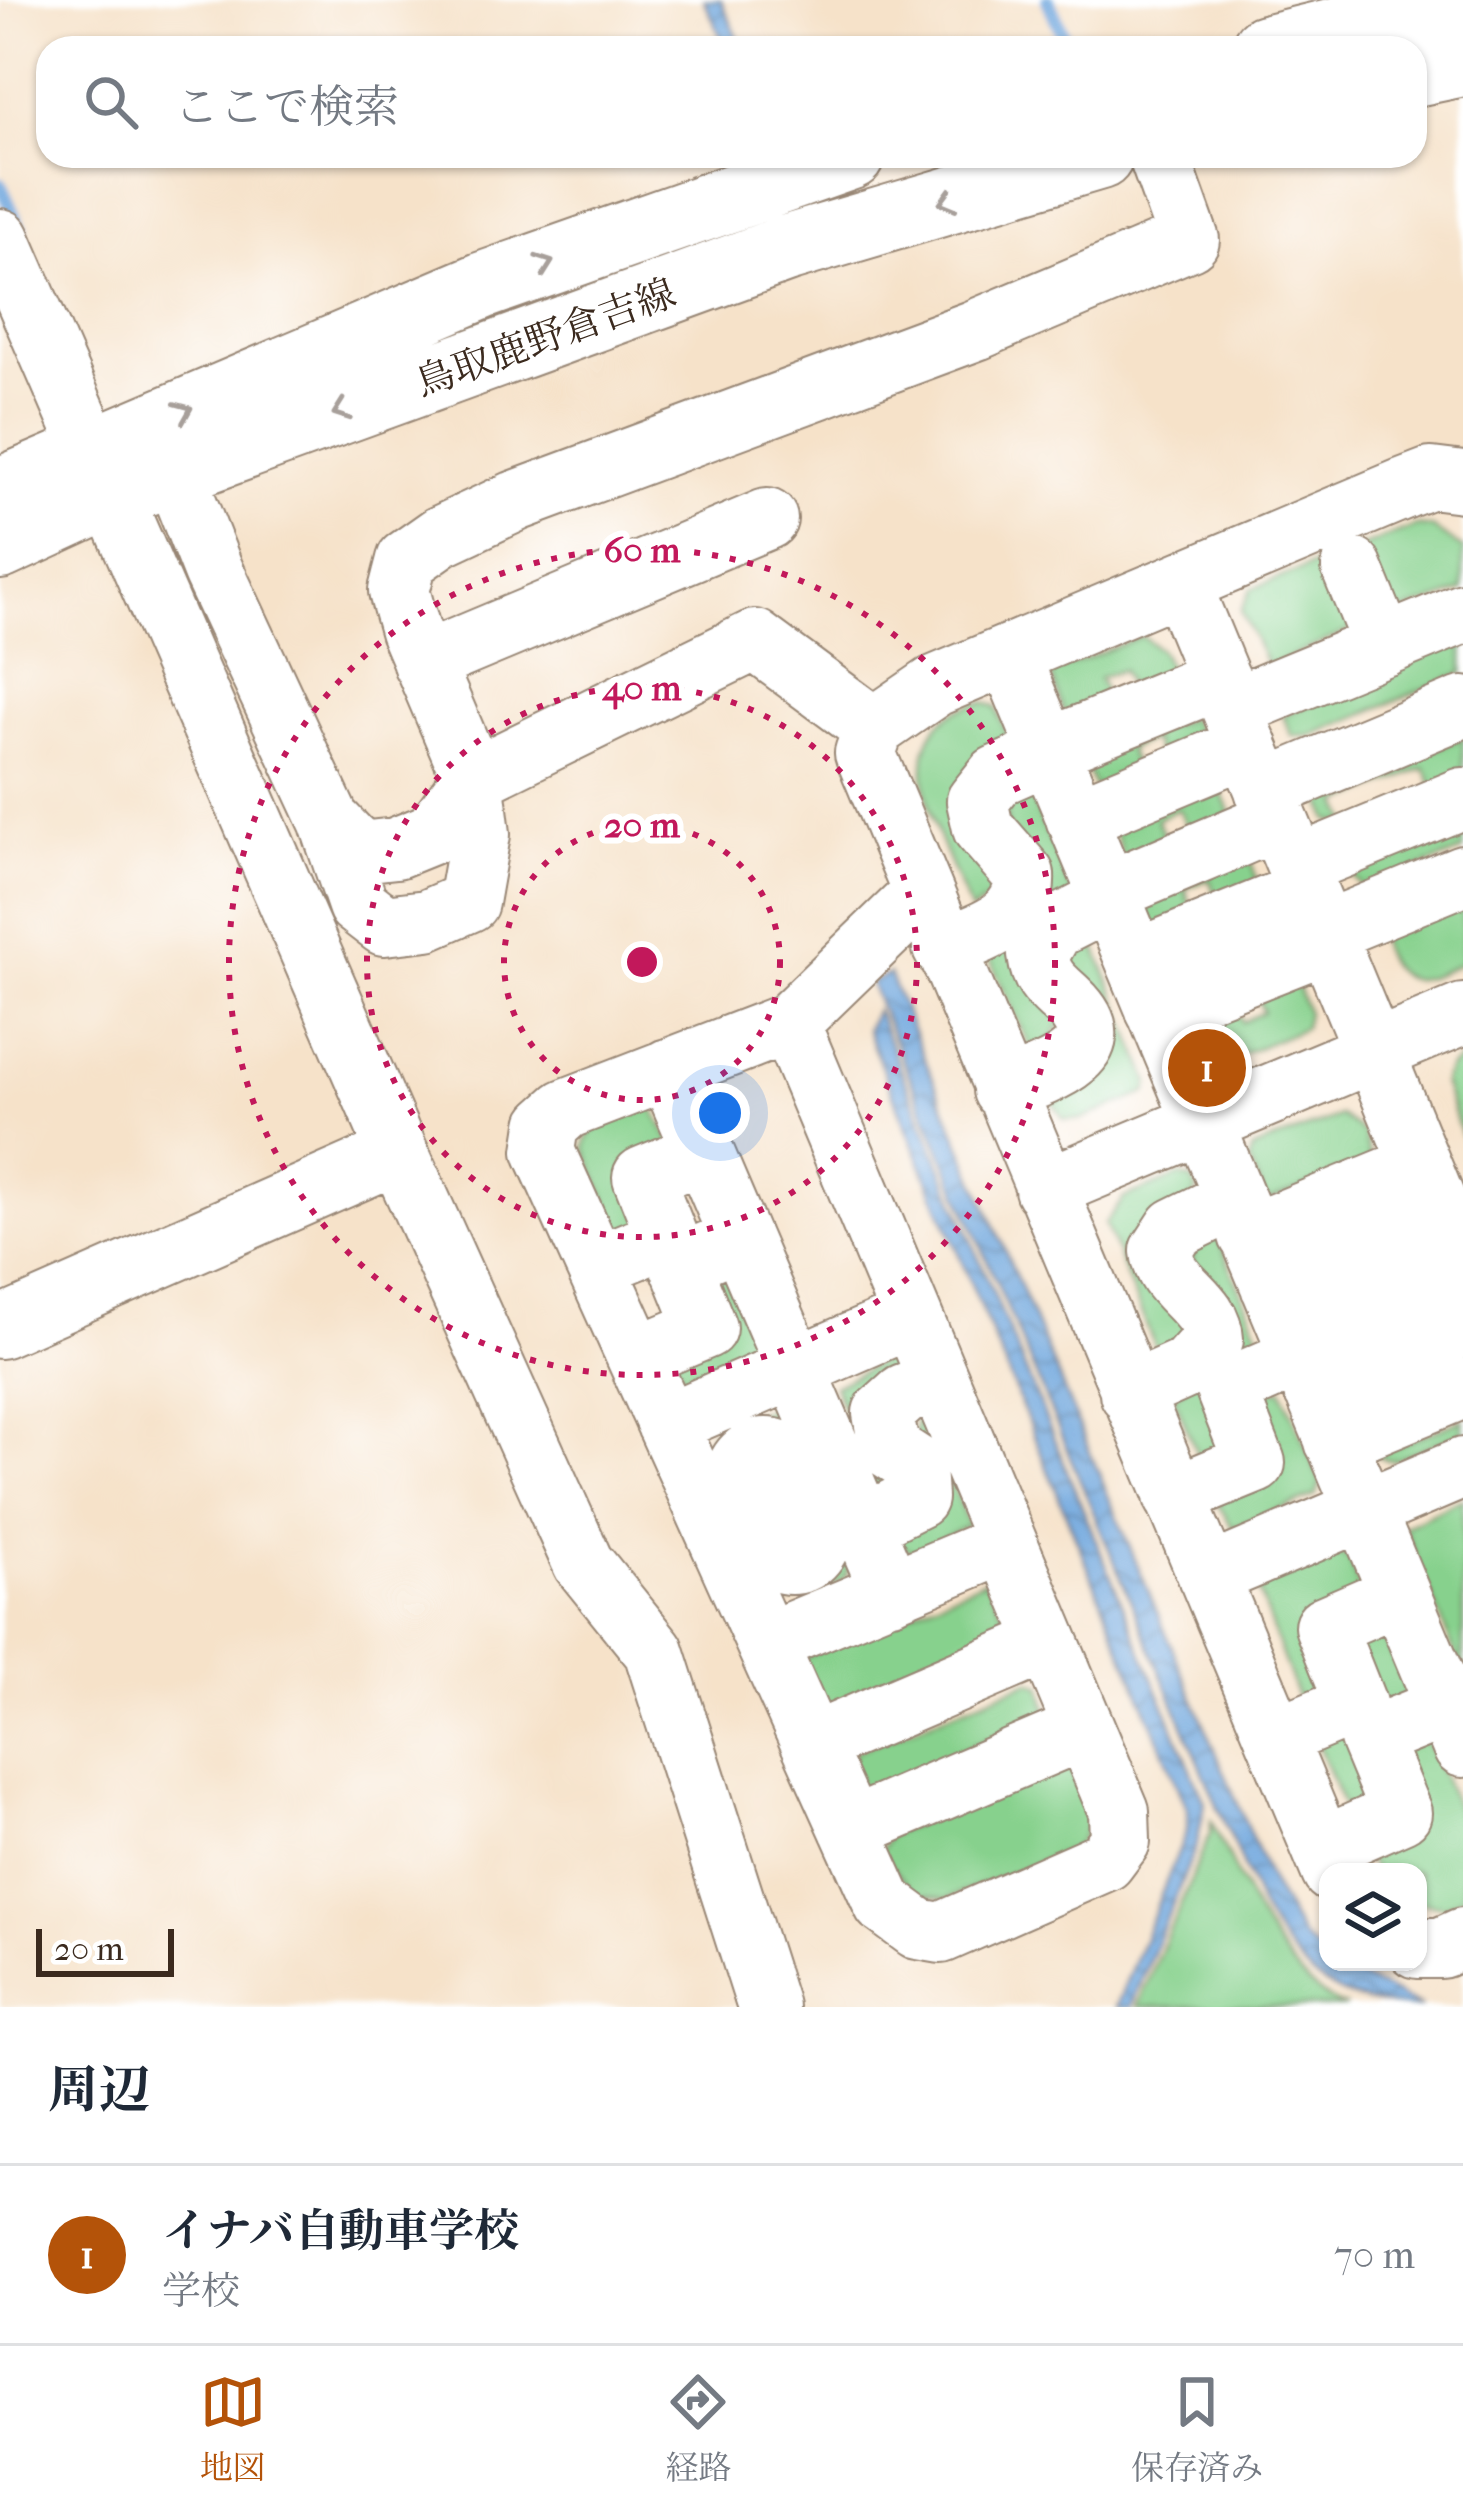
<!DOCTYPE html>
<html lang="ja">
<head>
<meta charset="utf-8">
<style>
	:root { --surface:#fff; --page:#f6f6f7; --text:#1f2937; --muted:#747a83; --line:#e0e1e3; --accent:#b45309 }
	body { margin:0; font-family:"IM FELL French Canon","Noto Serif JP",serif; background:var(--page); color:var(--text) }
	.controls { position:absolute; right:36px; bottom:36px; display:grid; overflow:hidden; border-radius:24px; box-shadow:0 3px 9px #0004 }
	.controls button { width:108px; height:108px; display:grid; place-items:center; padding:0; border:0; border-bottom:3px solid var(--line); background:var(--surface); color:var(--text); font:60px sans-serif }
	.scale { position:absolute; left:36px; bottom:30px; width:138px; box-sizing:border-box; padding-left:12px; border:6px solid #3b2a1e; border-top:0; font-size:33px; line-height:42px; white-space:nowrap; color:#3b2a1e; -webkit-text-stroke:9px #fff; paint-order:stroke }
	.you { position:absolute; left:720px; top:1113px; width:42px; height:42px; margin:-30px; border:9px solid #fff; border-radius:50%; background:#1a73e8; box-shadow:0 0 0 18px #1a73e833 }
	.badge { display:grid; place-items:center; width:78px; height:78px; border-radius:50%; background:var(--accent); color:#fff; font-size:39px; font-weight:700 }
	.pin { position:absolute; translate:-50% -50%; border:6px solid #fff; box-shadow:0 3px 12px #0006 }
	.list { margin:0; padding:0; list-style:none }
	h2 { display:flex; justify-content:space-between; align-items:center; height:156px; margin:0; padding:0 48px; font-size:51px }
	h2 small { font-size:39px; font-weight:400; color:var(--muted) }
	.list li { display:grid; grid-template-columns:78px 1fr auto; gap:36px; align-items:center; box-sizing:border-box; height:180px; padding:0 48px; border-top:3px solid var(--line) }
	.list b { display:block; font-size:45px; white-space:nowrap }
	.list p { margin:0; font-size:39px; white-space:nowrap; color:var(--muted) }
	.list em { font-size:39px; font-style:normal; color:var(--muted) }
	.icon { flex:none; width:66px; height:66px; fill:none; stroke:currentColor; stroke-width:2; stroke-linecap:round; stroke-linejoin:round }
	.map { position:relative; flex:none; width:1463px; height:2007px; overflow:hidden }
	.search { position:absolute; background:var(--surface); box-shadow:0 3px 9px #0004; left:36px; right:36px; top:36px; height:132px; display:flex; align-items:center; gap:30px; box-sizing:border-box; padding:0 42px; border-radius:36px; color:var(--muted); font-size:45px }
	.sheet { height:336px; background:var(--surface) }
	nav { display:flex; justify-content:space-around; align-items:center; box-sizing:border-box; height:168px; border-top:3px solid var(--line); background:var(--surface); font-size:33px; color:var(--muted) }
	nav a { display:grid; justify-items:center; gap:6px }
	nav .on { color:var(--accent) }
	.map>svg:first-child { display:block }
</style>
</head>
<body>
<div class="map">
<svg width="1463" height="2007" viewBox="0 0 1463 2007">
	<defs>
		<pattern id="water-waves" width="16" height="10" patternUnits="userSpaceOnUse" patternTransform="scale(3)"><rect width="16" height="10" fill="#6ea6dd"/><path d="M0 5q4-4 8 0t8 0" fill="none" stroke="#5c87b3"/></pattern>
	</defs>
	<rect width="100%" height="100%" fill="#fff"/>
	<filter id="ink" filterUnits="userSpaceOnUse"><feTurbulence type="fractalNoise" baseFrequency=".00833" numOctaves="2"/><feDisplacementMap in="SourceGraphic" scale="24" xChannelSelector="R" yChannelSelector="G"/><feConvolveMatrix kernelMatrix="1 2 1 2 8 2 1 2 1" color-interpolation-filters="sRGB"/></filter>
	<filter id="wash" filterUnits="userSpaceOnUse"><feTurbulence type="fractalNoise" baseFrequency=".004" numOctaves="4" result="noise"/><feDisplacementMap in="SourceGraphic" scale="48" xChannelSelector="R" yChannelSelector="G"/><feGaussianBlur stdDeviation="2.7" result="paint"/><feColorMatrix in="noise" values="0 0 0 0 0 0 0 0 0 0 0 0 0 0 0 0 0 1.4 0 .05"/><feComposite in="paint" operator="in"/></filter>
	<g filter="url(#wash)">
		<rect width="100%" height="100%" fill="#f6e2c9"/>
		<!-- green -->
		<path fill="#87d18d" stroke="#617e56" stroke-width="3" d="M 1416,526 L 1432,528 L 1463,549 L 1463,591 L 1355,628 L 1268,667 L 1241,611 L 1251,589 Z
			M 1463,634 L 1463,673 L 1310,736 L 1292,736 L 1283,716 Z
			M 1141,636 L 1160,650 L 1173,676 L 1130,690 L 1122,670 L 1099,678 L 1108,702 L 1066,721 L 1051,673 Z
			M 984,702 L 996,707 L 1011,746 L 1006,753 L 1009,884 L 971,912 C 946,852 872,722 984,702 Z
			M 1191,718 L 1203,748 L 1161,764 L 1152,739 L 1128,749 L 1137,773 L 1094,787 L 1081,756 Z
			M 1463,737 L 1463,776 L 1434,788 L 1425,768 L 1340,803 L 1350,825 L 1329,820 L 1324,805 L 1328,794 Z
			M 1219,785 L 1231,814 L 1190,833 L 1179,809 L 1157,819 L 1165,839 L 1123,859 L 1112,821 Z
			M 1026,786 L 1071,890 L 1065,1018 L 1036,1061 L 987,953 L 1000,938 L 991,817 Z
			M 1463,818 L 1463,851 L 1364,889 L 1349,872 Z
			M 1248,856 L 1261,889 L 1220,906 L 1209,879 L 1185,889 L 1193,913 L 1159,935 L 1141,902 Z
			M 1463,896 L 1463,962 C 1434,975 1406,994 1387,960 C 1381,949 1379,944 1381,932 Z
			M 1090,933 L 1150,1083 L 1147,1093 L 1081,1120 L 1064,1119 L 1049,1097 L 1076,1077 L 1057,974 Z
			M 1294,976 L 1307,1013 L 1304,1028 L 1217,1065 L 1210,1061 L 1188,1013 L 1229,999 L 1242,1022 L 1263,1012 L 1254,988 Z
			M 1463,1058 L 1463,1140 L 1443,1083 L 1449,1068 Z
			M 652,1107 L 672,1143 L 656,1232 L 624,1245 L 585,1148 C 590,1116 625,1115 652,1107 Z
			M 1340,1116 L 1364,1133 L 1371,1164 L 1267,1201 L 1249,1161 L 1253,1149 Z
			M 1179,1176 L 1192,1180 L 1197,1191 L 1190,1202 L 1197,1329 L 1160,1359 L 1105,1224 L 1124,1198 Z
			M 1217,1236 L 1266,1350 L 1236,1440 L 1201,1464 L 1174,1397 L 1212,1365 L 1177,1261 Z
			M 719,1258 L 756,1348 L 754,1355 L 687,1380 L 670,1356 Z
			M 891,1357 L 903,1361 L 894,1459 L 883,1506 L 834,1386 Z
			M 1282,1389 L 1321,1483 L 1315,1496 L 1233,1528 L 1219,1506 L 1244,1398 Z
			M 919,1399 L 968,1525 L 914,1552 L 898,1544 Z
			M 775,1406 L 788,1413 L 849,1569 L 844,1579 L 828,1587 L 817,1564 C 834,1544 829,1527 819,1505 L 801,1496 L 803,1465 L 785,1443 L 762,1434 L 753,1414 Z
			M 1463,1419 L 1463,1432 L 1392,1461 L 1374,1455 Z
			M 732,1425 L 741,1444 L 729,1484 L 741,1509 L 756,1516 L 752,1535 L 763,1561 L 792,1573 L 803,1597 L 782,1604 L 774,1601 L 706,1449 L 712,1430 Z
			M 1463,1498 L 1463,1674 L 1404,1527 Z
			M 1338,1553 L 1348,1557 L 1359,1587 L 1336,1692 L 1299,1702 L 1258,1590 L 1266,1579 Z
			M 985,1580 L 1013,1631 L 822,1712 L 801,1659 Z
			M 1379,1624 L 1410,1699 L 1382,1798 L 1344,1808 L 1317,1743 L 1342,1636 Z
			M 1030,1681 L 1041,1685 L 1047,1709 L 1043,1715 L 871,1790 L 855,1790 L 843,1771 L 855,1751 Z
			M 1425,1738 L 1463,1822 L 1463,1897 L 1445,1906 L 1418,1902 L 1418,1872 L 1374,1872 L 1365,1853 L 1390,1752 Z
			M 1071,1767 C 1084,1800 1100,1821 1073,1849 L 947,1899 L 914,1893 L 880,1853 L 890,1834 Z
			M 1211,1821 C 1239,1877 1281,1986 1346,2007 L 1137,2007 L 1210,1834 Z"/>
		<!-- water -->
		<path fill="url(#water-waves)" stroke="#54687e" stroke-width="3" d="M 704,0 L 721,0 L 743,48 L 726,48 Z
			M 889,974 L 1271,1883 L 1302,1938 L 1328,1962 L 1422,2007 C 1340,2007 1301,1981 1261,1909 L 870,983 Z
			M 876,1010 L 1205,1803 L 1197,1844 L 1131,2007 L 1116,2007 L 1187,1830 L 1188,1810 L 866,1029 Z"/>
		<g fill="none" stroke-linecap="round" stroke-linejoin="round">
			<!-- stream -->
			<path stroke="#6ea6dd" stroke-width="14" d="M 1048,0 L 1065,39
				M 0,184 L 20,229"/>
		</g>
	</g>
	<g filter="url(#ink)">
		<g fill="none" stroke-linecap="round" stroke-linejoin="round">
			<!-- minor casing -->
			<g stroke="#988674" stroke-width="64">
				<path id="minor" d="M 0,239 L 398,1153 L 583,1563 L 654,1651 L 768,2007
					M 174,472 L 213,571 L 329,820 L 358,905 L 384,925 L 427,920 L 468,902 L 480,834 L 473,778 L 410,630 L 399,591 L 407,560 L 441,536 L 516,501 L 976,330 L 1189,240 L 1159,156
					M 1352,568 L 1384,646
					M 1180,583 L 1463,1268
					M 1009,655 L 1463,1747
					M 423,663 L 767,519
					M 1232,708 L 1463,613
					M 1048,749 L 1220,679
					M 1265,790 L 1463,707
					M 1076,818 L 1248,746
					M 329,820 L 360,852 L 396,848 L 433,833 L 473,778 L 755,640 L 874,728
					M 1297,866 L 1463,798
					M 1107,892 L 1277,820
					M 1324,932 L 1463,875
					M 943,948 C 979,934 1027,922 1024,875 L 983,828 L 977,801 L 997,776 L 1049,753
					M 1136,960 L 1307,891
					M 1156,1010 L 1328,942
					M 789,1023 L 1119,1811 L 1120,1841 L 1105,1861 L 941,1933 L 918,1929 L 884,1904 L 544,1151 L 548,1125 L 566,1109 L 789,1023 L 921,895
					M 668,1069 L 891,1592
					M 1003,1090 C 1040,1077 1123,1053 1068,1001 C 1052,986 1041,979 1038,955 L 1053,929 L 1110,900
					M 1045,1189 L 1463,1014
					M 1249,1235 L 1420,1165
					M 596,1266 L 667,1237 L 643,1177 L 703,1152
					M 1271,1286 L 1441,1216
					M 0,1328 L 398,1153
					M 1292,1335 L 1462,1266
					M 637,1357 L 706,1328 L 680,1264 L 740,1238
					M 1313,1388 L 1463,1326
					M 1130,1393 L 1188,1367 L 1213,1339 C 1211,1300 1165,1289 1161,1251 L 1176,1228 L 1235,1199
					M 667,1424 L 912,1317
					M 1335,1441 L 1463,1388
					M736 1478a30 30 0 1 1 60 0a30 30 0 1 1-60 0Z
					M 1174,1496 L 1255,1463 L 1226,1389 L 1300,1357
					M761 1534a30 30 0 1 1 60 0a30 30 0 1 1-60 0Z
					M 863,1525 L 917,1498 L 915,1465 L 889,1448 L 883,1413 L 904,1394 L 939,1381
					M 1208,1576 L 1463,1468
					M 766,1643 L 1006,1543
					M 1276,1737 L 1356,1704 L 1325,1626 L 1399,1594
					M 812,1744 L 1048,1643
					M 850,1829 L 1084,1729
					M 1322,1848 L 1401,1813 L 1370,1738 L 1446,1707
					M 1332,1872 L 865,753 L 874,728 L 935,686 L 1405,488 L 1431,478 L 1463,482
					M 1418,1948 L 1441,1948 L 1463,1938"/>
			</g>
			<!-- major casing -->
			<g stroke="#988674" stroke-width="70">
				<path id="major" d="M 1265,48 L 1463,0
					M 1415,73 L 1463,63
					M 0,491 L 484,285 L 851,156
					M 0,546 L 113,494 L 785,249 L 1100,156"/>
			</g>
			<!-- minor -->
			<use href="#minor" stroke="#fff" stroke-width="60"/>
			<!-- major -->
			<use href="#major" stroke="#fff" stroke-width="66"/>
		</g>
		<!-- one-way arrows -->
		<defs><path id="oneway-chevron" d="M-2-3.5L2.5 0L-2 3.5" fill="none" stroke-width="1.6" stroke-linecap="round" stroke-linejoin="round" transform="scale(3)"/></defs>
		<g stroke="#a79f9a">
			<use href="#oneway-chevron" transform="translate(947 201) rotate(164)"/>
			<use href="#oneway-chevron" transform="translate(545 264) rotate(-20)"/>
			<use href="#oneway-chevron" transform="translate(184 411) rotate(-23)"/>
			<use href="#oneway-chevron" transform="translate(341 411) rotate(160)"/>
		</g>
	</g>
	<!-- distance rings -->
	<g fill="none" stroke="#c2185b" stroke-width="6" stroke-dasharray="6 12">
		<circle cx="642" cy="962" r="138"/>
		<circle cx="642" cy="962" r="275"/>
		<circle cx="642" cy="962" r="413"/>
	</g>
	<g text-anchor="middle" stroke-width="12" stroke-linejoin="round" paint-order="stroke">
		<!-- street labels -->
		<g font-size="39" fill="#3b2a1e" stroke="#fff">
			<text transform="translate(545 337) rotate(-20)" y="14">鳥取鹿野倉吉線</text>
		</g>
	</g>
	<circle cx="642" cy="962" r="18" fill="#c2185b" stroke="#fff" stroke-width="6"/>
	<g font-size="36" text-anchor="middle" font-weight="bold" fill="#c2185b" stroke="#fff" stroke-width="12" stroke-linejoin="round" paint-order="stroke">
		<text x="642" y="562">60 m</text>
		<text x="642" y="700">40 m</text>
		<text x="642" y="837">20 m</text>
	</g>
</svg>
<div class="controls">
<button><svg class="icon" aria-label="layers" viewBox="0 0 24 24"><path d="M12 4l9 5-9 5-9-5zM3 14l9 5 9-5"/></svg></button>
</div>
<div class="scale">20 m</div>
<div class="you"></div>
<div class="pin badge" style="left:1207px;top:1068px">1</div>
<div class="search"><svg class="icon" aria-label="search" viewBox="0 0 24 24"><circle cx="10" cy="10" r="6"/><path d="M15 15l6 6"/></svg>ここで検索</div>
</div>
<section class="sheet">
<h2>周辺<small></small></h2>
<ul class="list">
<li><span class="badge">1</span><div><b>イナバ自動車学校</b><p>学校</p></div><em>70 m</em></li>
</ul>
</section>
<nav>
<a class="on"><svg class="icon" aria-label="map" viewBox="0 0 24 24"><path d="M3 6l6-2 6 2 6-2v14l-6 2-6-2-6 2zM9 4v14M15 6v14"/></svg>地図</a>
<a><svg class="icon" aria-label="directions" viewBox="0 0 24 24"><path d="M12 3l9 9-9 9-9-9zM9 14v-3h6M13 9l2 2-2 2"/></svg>経路</a>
<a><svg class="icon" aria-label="saved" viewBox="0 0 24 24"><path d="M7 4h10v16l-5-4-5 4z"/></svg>保存済み</a>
</nav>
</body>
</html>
